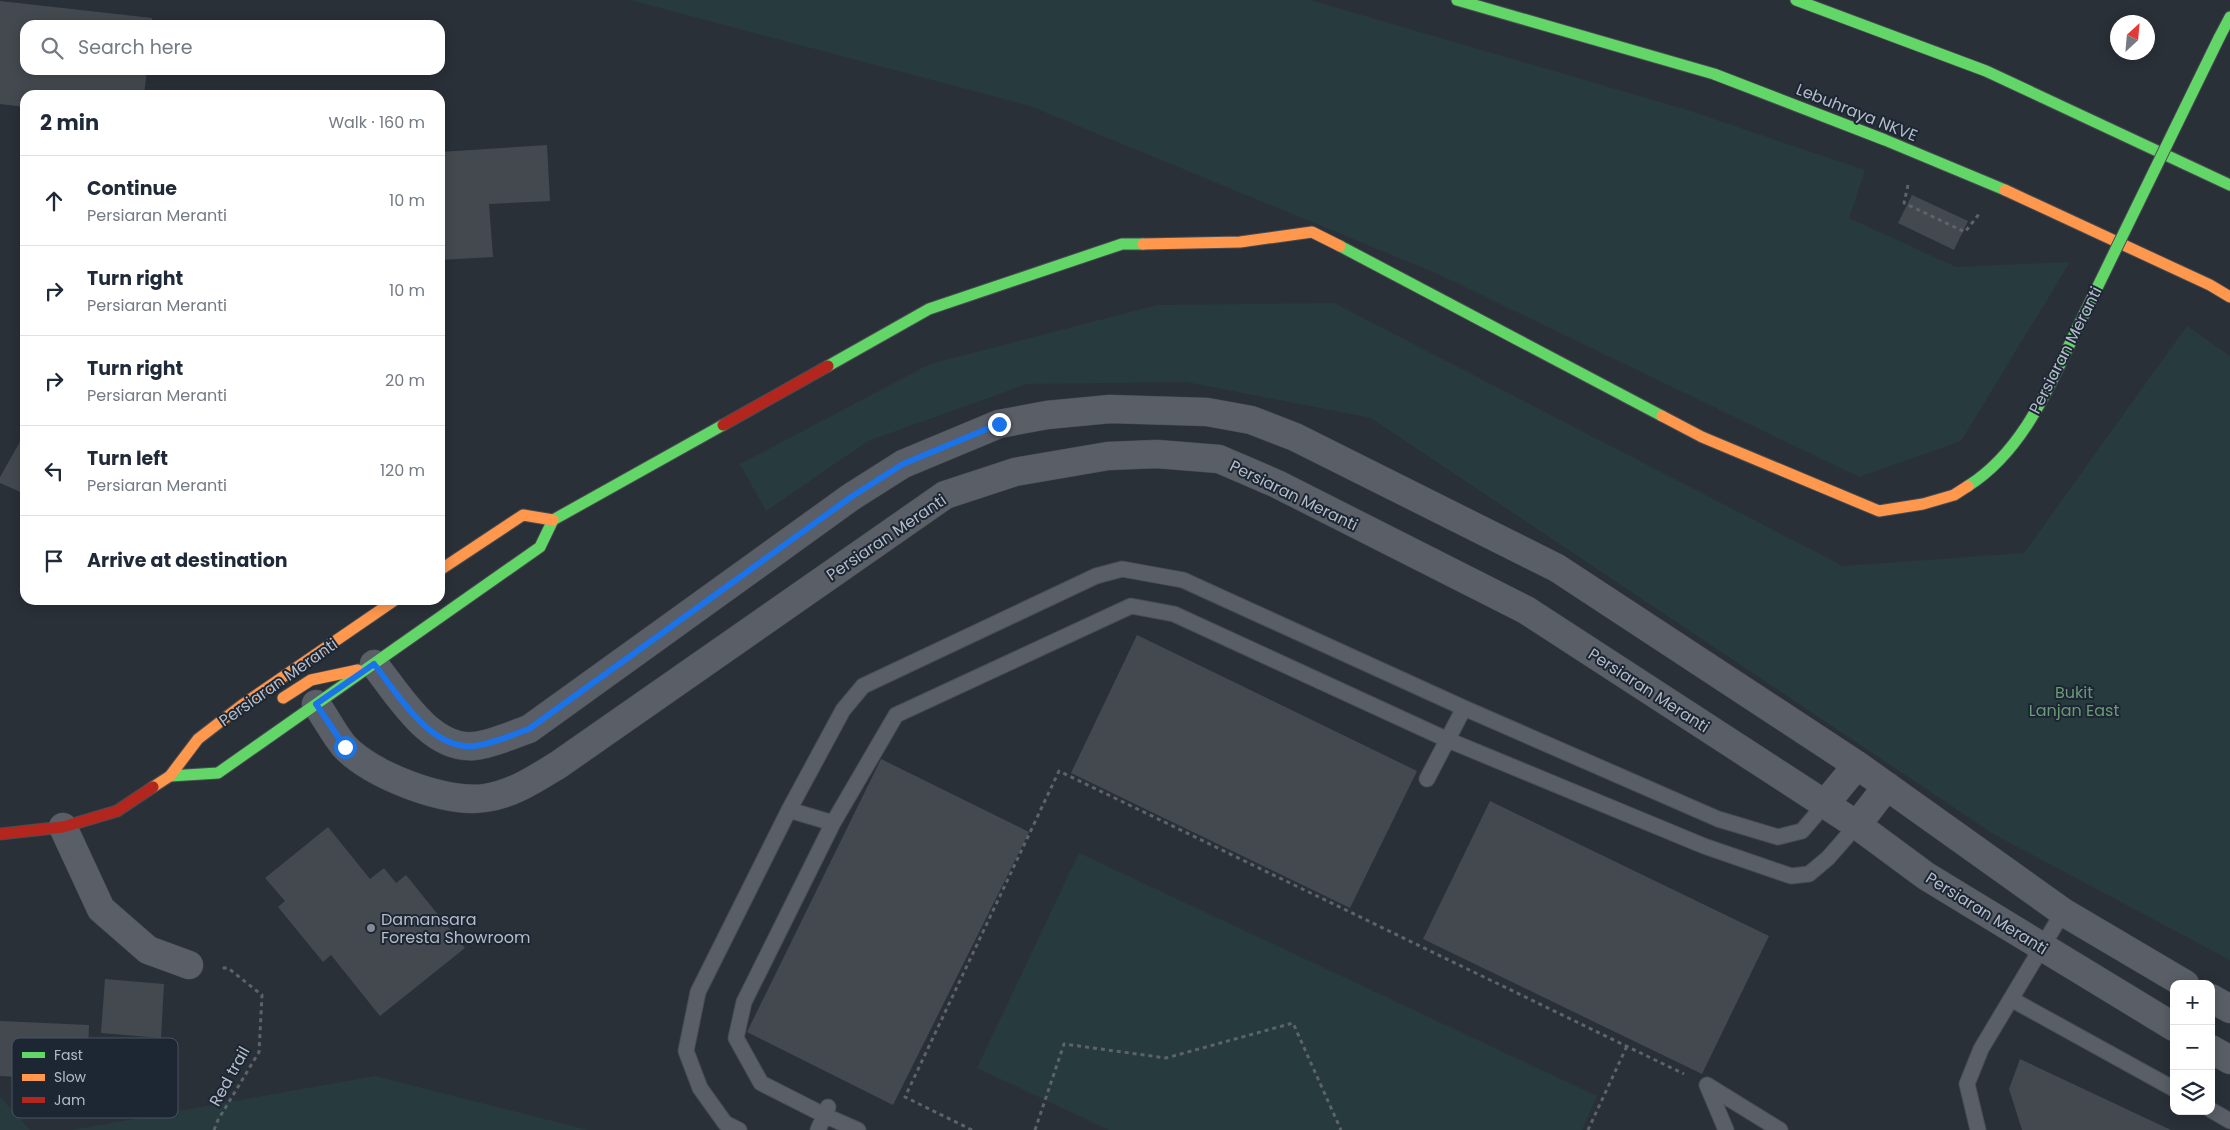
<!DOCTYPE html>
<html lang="en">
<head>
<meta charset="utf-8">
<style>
	:root { --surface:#fff; --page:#f6f6f7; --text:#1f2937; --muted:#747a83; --line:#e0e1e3 }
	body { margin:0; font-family:Poppins,sans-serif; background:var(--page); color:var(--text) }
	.controls { position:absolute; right:15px; bottom:15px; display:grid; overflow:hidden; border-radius:10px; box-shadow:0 2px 12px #0003 }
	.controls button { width:45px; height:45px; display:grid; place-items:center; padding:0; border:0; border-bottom:1px solid var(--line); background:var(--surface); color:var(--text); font:25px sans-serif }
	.compass { position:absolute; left:2110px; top:15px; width:45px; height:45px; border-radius:50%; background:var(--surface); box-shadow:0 2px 12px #0003; rotate:26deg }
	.stop { position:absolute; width:15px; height:15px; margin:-11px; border:4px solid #1a73e8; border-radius:50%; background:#fff }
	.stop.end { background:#1a73e8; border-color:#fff; box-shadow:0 1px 5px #0008 }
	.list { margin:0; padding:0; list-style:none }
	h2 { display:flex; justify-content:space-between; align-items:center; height:65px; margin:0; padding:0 20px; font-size:21px }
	h2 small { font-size:16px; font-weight:400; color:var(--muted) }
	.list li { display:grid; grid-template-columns:32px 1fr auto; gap:15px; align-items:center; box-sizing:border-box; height:90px; padding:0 20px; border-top:1px solid var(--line) }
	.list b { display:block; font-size:19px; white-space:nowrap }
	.list p { margin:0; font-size:16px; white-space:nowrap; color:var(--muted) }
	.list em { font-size:16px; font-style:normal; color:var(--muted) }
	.icon { flex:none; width:28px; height:28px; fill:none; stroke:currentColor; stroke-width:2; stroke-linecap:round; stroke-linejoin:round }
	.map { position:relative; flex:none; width:2230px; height:1130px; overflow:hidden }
	.search { position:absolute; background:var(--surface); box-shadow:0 2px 12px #0003; left:20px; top:20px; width:425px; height:55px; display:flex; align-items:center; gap:12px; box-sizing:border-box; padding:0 18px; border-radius:15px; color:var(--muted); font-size:19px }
	.panel { position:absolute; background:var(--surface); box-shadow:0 2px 12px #0003; left:20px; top:90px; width:425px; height:515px; border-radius:15px }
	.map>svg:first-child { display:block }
</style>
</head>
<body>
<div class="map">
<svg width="2230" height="1130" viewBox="0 0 2230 1130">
	<rect width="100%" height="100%" fill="#2a3038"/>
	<!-- green -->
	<path fill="#273a3e" d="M 630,0 L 1310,0 L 1684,109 L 1865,170 L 1849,218 L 1956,267 L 2070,262 L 1961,441 L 1859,477 L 1438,274 L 1030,106 Z
		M 1334,303 L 1843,566 L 2024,553 L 2187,326 L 2230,356 L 2230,960 L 1995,835 L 1371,418 L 1186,382 L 1027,384 L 868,441 L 766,511 L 740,464 L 930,364 L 1157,305 Z
		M 1079,853 L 1597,1096 L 1582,1130 L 1109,1130 L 977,1068 Z
		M 375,1076 L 588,1130 L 72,1130 Z
		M 0,1097 L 30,1130 L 0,1130 Z"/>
	<!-- building -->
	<path fill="#444950" d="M 0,1 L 152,18 L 152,25 L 25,25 L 25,70 L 147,70 L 144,95 L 25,95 L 25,107 L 0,104 Z
		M 547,145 L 550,201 L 489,204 L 493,257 L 440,260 L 440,152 Z
		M 1912,195 L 1968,221 L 1954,250 L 1898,223 Z
		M 25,433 L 25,494 L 0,483 L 0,477 Z
		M 1137,635 L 1417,771 L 1350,908 L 1071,773 Z
		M 881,759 L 1029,832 L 893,1105 L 747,1032 Z
		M 1490,801 L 1769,936 L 1702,1074 L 1423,939 Z
		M 328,827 L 370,879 L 384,868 L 396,883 L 406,875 L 465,948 L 380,1016 L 331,955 L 323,962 L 278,907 L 285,901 L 265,878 Z
		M 105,979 L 164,984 L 161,1038 L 101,1033 Z
		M 0,1021 L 89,1025 L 87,1080 L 0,1076 Z
		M 2020,1059 L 2171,1130 L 2022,1130 L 2009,1089 Z"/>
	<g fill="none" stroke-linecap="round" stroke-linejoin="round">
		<!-- lane casing -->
		<g stroke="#484c53" stroke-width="17">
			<path id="lane" d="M 1427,779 L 1464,708
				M 789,810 L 833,823
				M 2011,999 L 2174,1089
				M 1707,1085 L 1780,1130
				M 1707,1085 L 1726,1130
				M 2211,1110 L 2230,1121
				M 739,1130 L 725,1123 L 700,1088 L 686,1051 L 698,992 L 789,810 L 843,710 L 863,686 L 1096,576 L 1122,569 L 1183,580 L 1464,708 L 1718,819 L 1778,837 L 1802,831 L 1825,804
				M 818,1130 L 828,1107
				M 858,1130 L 826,1116 L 761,1083 L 736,1038 L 744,1002 L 833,823 L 896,715 L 1131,606 L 1174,614 L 1448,740 L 1704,846 L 1791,876 L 1809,874 L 1828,858 L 1857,825
				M 1978,1130 L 1967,1084 L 1981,1049 L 2063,912"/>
		</g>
		<!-- street casing -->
		<g stroke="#484c53" stroke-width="29">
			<path id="street" d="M 374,664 C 398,694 430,750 474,746 C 493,744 511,735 529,729 L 851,497 L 903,464 L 999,424 L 1047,415 L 1110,409 L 1207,412 L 1251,420 L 1295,437 L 1557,568 L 1857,765 L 2063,912 L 2185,984
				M 316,704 C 326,718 334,734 344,746 C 370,775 446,804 485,798 C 513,794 535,779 558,765 L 945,495 L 1015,472 L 1108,456 L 1157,454 L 1219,459 L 1277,484 L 1526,610 L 1857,825 L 1926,876 L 2174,1027
				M 1825,804 L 1857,765
				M 1857,825 L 1887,786
				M 63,827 L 101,909 L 148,950 L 189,965
				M 2211,998 L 2230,1009
				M 2211,1049 L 2230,1060"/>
		</g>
		<!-- fast casing -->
		<g stroke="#484c53" stroke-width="13">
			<path id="fast" d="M 1457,0 L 1714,74 L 1885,140 L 2005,190
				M 1796,0 L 1986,71 L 2230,185
				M 2219,38 L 2230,17
				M 1340,246 L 1662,416
				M 828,366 L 929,309 L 1122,244 L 1143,244
				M 1968,486 C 2022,452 2048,389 2075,333
				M 170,776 L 218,773 L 540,547 L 553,520 L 723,425"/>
		</g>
		<!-- slow casing -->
		<g stroke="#484c53" stroke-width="13">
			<path id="slow" d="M 2005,190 L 2210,285 L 2230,297
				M 1143,244 L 1240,242 L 1312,232 L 1340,246
				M 1662,416 L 1702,437 L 1879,511 L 1923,504 L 1954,495 L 1968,486
				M 440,570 L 523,515 L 553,520
				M 283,698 L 311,680 L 358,670
				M 153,787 L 170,776 L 198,739 L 242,705 L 395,600"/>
		</g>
		<!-- jam casing -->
		<g stroke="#484c53" stroke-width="13">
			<path id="jam" d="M 723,425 L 828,366
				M 0,834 L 63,827 L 117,811 L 153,787"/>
		</g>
		<!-- path -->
		<path stroke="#5d636a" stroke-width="3" stroke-dasharray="4 4" stroke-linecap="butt" d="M 1908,185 L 1904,203 L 1965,232 L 1979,214
			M 214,1130 L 218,1120 L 259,1052 L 262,995 L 228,968 L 222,968
			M 972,1130 L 905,1097 L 1059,771 L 1684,1074
			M 1035,1130 L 1064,1044 L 1166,1058 L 1293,1023 L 1341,1130
			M 1588,1130 L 1627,1046"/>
		<!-- lane -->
		<use href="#lane" stroke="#5a5e66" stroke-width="15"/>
		<!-- street -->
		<use href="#street" stroke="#5a5e66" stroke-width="28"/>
		<!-- fast -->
		<use href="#fast" stroke="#63d668" stroke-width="11"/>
		<!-- slow -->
		<use href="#slow" stroke="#ff974d" stroke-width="11"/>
		<!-- jam -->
		<use href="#jam" stroke="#b3261e" stroke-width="11"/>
		<!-- fast-bridge casing -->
		<g stroke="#484c53" stroke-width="13" stroke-linecap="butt">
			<path id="fast-bridge" d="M 2075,333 L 2219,38"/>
		</g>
		<!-- fast-bridge -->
		<use href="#fast-bridge" stroke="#63d668" stroke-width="11"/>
	</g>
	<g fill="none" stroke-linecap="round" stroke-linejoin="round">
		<!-- route -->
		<path stroke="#1a73e8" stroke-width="6" d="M 345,747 L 316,704 L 374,664 C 398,694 430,750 474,746 C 493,744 511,735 529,729 L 851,497 L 903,464 L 999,424"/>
	</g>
	<!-- markers -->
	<circle fill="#848b96" stroke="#1d2633" stroke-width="2" cx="371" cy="928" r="5"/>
	<g text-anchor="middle" stroke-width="4" stroke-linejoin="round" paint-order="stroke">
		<!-- street labels -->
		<g font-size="16" fill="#b4bcc9" stroke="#1d2633">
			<text transform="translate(1857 112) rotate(22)" y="6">Lebuhraya NKVE</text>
			<text transform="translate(2065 350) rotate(-63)" y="6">Persiaran Meranti</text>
			<text transform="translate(1294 495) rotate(26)" y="6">Persiaran Meranti</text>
			<text transform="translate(886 537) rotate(-34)" y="6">Persiaran Meranti</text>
			<text transform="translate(278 682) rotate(-35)" y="6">Persiaran Meranti</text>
			<text transform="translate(1649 690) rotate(33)" y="6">Persiaran Meranti</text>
			<text transform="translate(1987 913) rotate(32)" y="6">Persiaran Meranti</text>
			<text transform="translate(229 1076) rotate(-61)" y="6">Red trail</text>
		</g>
		<!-- park labels -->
		<g font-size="16" fill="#6b9a76" stroke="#1d2633">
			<text x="2074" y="698">Bukit<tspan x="2074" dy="18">Lanjan East</tspan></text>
		</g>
		<!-- poi labels -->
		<g font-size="16" fill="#b4bcc9" stroke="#1d2633" text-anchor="start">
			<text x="381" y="925">Damansara<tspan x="381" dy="18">Foresta Showroom</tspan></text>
		</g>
	</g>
	<!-- legend -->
	<rect x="12" y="1038" width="166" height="80" rx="8" fill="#1d2633" stroke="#4a5360" stroke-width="1"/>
	<rect x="22" y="1052" width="23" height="6" fill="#63d668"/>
	<rect x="22" y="1074" width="23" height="7" fill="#ff974d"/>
	<rect x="22" y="1097" width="23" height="6" fill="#b3261e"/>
	<g font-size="14" fill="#b4bcc9">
		<text x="54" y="1060">Fast</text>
		<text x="54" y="1082">Slow</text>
		<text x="54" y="1105">Jam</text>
	</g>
</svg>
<div class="controls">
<button>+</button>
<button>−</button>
<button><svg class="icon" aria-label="layers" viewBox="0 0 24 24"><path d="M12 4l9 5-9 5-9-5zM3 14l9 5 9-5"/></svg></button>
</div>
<svg class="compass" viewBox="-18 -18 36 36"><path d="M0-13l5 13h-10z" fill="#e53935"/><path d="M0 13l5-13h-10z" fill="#747a83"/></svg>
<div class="stop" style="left:345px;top:747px"></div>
<div class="stop end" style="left:999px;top:424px"></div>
<div class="search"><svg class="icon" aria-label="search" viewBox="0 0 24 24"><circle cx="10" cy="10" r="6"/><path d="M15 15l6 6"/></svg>Search here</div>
<section class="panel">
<h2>2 min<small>Walk · 160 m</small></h2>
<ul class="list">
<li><svg class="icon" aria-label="ahead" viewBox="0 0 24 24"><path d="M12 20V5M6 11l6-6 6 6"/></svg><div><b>Continue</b><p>Persiaran Meranti</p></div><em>10 m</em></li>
<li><svg class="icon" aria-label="right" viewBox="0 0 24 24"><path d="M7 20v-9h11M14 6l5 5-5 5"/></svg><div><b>Turn right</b><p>Persiaran Meranti</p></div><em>10 m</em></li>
<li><svg class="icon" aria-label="right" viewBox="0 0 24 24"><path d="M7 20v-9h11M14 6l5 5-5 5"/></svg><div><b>Turn right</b><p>Persiaran Meranti</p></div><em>20 m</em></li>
<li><svg class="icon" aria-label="left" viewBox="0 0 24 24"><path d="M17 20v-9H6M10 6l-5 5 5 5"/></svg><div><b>Turn left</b><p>Persiaran Meranti</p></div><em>120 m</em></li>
<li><svg class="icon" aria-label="arrive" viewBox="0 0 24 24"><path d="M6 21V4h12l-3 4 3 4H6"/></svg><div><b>Arrive at destination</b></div></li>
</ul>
</section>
</div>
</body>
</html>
